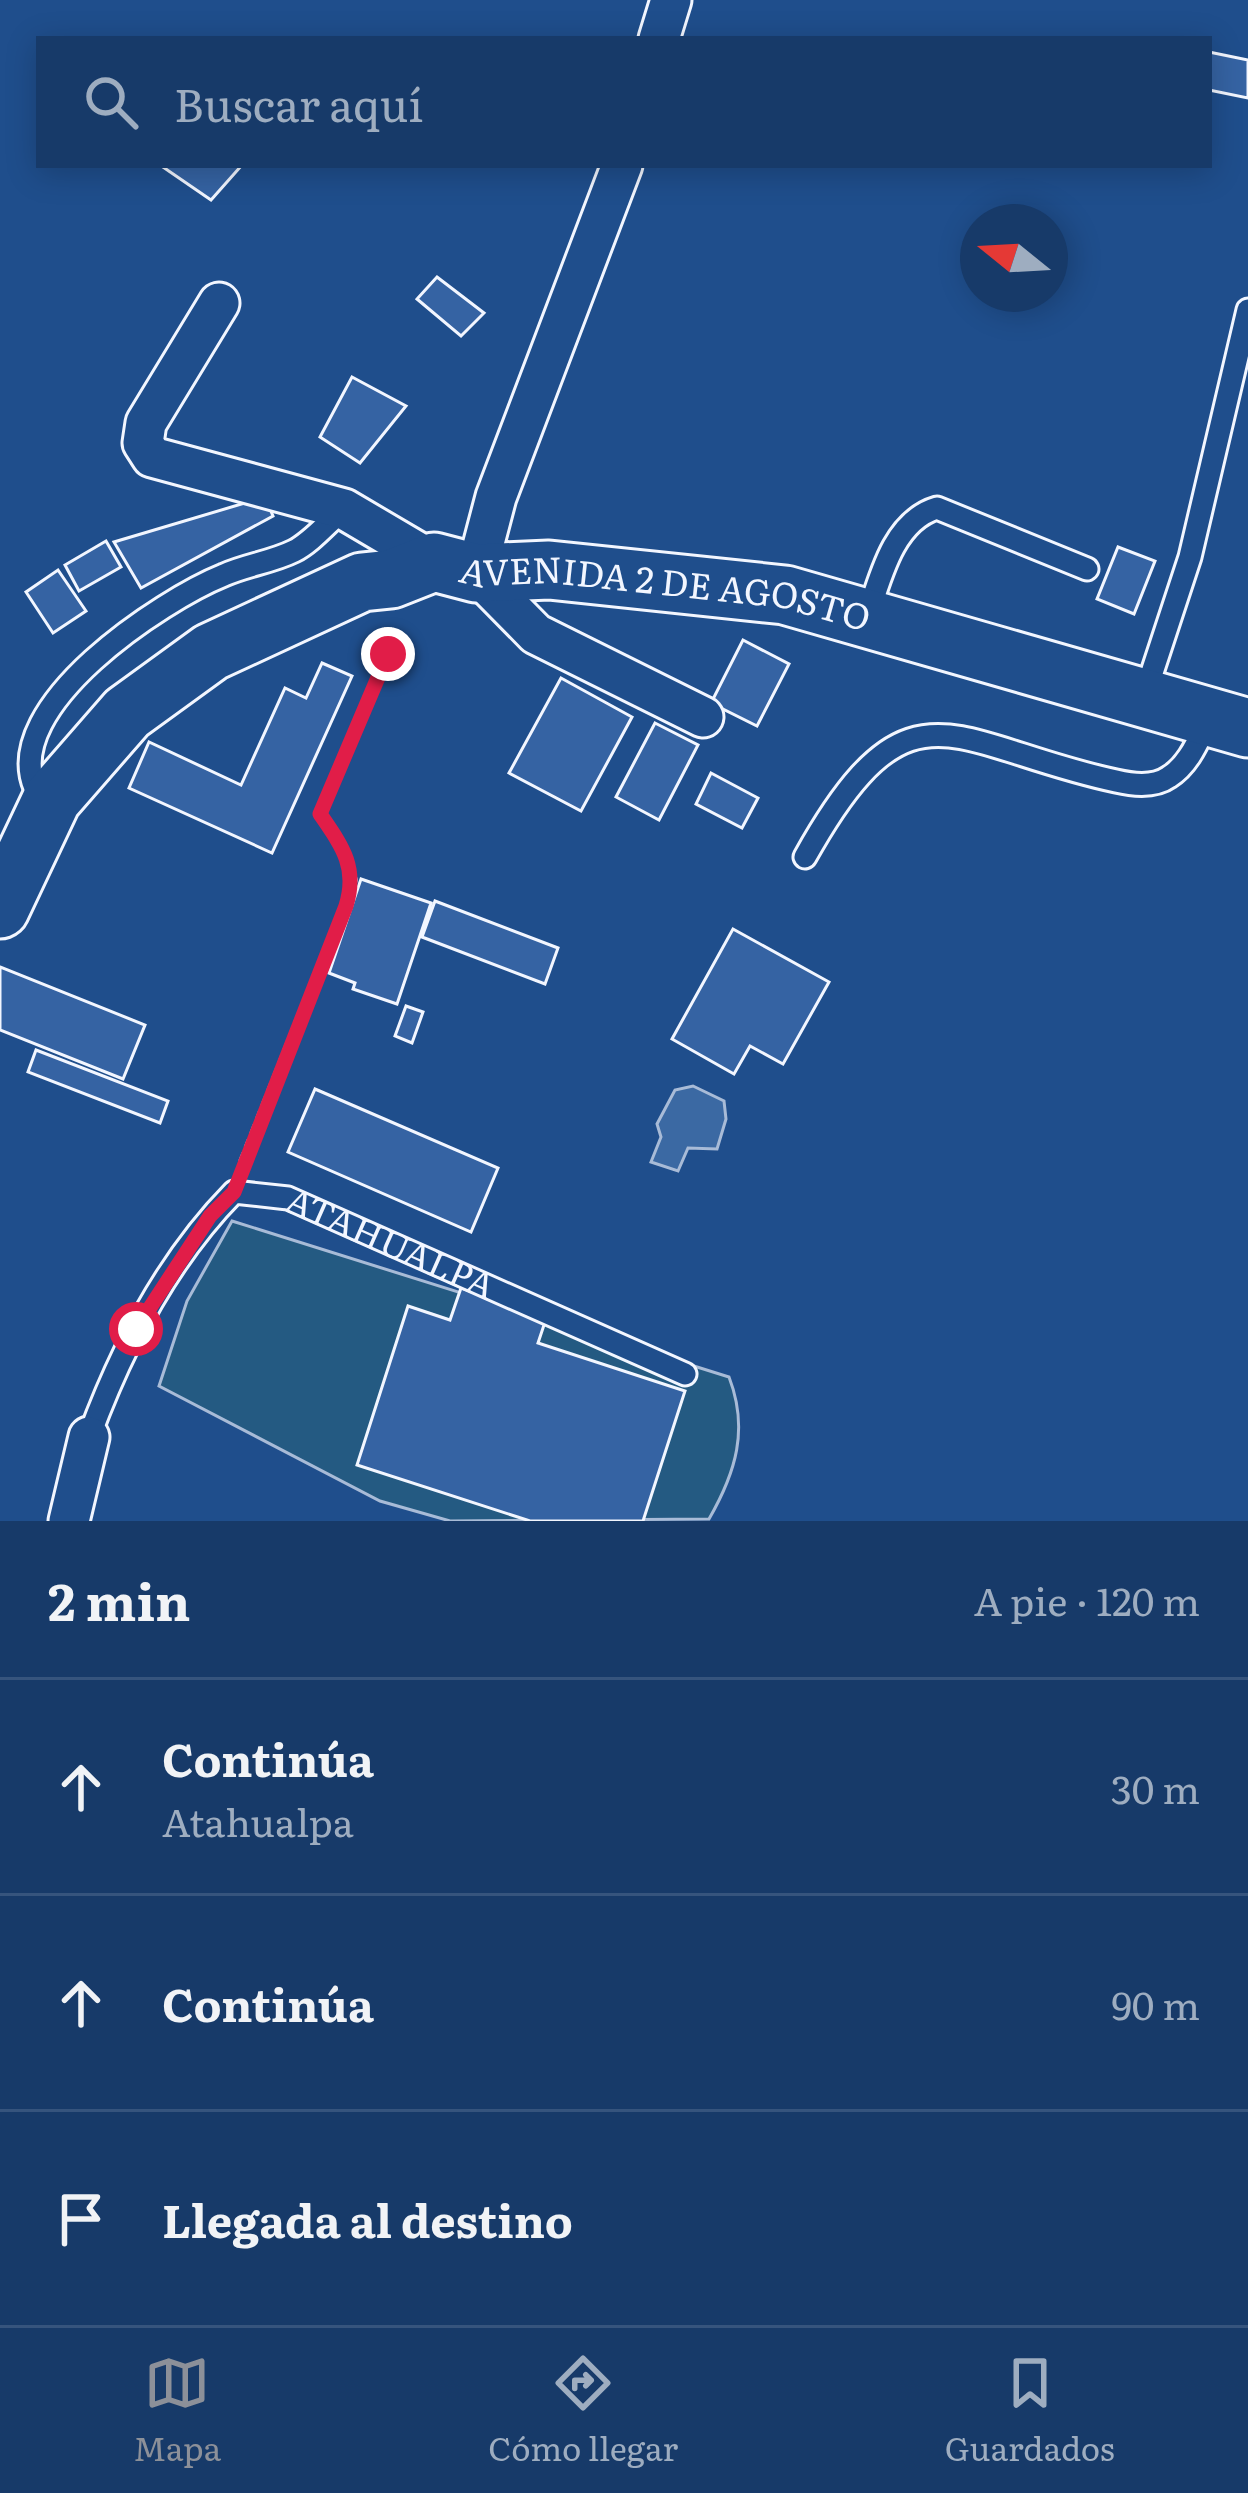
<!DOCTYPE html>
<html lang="es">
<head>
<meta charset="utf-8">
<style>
	:root { --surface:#173a69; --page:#20416f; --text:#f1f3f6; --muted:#9eadc0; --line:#36547d; --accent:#8c9099 }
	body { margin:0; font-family:Literata,serif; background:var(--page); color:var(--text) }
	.compass { position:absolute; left:960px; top:204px; width:108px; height:108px; border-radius:50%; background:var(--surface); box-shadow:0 6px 30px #0003; rotate:288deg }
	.stop { position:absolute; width:36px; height:36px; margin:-27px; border:9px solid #e11d48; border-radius:50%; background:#fff }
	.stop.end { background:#e11d48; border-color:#fff; box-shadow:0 3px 12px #0008 }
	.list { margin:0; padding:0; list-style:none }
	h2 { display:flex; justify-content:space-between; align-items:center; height:156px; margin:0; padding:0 48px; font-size:51px }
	h2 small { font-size:39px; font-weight:400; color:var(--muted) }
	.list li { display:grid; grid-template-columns:78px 1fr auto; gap:36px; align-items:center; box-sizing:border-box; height:216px; padding:0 48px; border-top:3px solid var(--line) }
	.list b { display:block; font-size:45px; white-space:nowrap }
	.list p { margin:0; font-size:39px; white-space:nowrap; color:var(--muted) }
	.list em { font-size:39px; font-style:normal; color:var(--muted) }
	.icon { flex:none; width:66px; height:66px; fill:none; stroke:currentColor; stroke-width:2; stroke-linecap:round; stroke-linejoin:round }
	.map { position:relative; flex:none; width:1248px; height:1521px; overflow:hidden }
	.search { position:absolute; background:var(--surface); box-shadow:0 6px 30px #0003; left:36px; right:36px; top:36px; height:132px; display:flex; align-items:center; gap:30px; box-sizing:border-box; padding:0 42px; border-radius:0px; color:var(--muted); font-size:45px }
	.sheet { height:804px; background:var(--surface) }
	nav { display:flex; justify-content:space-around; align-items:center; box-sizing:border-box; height:168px; border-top:3px solid var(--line); background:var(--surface); font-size:33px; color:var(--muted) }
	nav a { display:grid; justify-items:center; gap:6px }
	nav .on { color:var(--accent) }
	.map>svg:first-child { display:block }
</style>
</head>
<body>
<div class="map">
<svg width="1248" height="1521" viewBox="0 0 1248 1521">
	<rect width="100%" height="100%" fill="#1f4e8c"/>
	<!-- green -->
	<path fill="#245a82" stroke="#a8bbd7" stroke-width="3" d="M 232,1221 L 729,1377 C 749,1429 736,1472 709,1519 L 450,1521 L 380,1501 L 159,1386 L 187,1301 Z"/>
	<!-- water -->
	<path fill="#3b69a3" stroke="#a8bbd7" stroke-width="3" d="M 693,1086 L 724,1101 L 726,1119 L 717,1149 L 688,1148 L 678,1171 L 651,1162 L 661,1137 L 657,1124 L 675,1090 Z"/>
	<!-- building -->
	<path fill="#3563a3" stroke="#f2f6ff" stroke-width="3" d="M 1209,52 L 1248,60 L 1248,98 L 1209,90 Z
		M 160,165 L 242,165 L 211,200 Z
		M 437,277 L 484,313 L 461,336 L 417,299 Z
		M 352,377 L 406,406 L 360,463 L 320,437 Z
		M 265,497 L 273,516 L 141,588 L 114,542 Z
		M 106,541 L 121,567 L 79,591 L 65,565 Z
		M 1118,547 L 1155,561 L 1134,614 L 1097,599 Z
		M 58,570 L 86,611 L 53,633 L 26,592 Z
		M 743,640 L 789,664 L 757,726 L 711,703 Z
		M 322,663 L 352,676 L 272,853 L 129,788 L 149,742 L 241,785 L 285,688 L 306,698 Z
		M 561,678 L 632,717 L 581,811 L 509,773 Z
		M 655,723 L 698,745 L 659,820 L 616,797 Z
		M 711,773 L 758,798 L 742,828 L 696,804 Z
		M 361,879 L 431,903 L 397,1004 L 353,989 L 355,983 L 329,973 Z
		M 435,901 L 558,948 L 545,984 L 422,937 Z
		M 733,929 L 829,982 L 783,1064 L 750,1046 L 734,1074 L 672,1039 Z
		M 0,967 L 145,1025 L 123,1079 L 0,1030 Z
		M 406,1006 L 423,1012 L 412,1043 L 395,1036 Z
		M 36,1050 L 168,1101 L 160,1123 L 28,1072 Z
		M 315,1089 L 498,1168 L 471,1232 L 288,1152 Z
		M 461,1288 L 547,1316 L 538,1343 L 685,1391 L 643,1521 L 530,1521 L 357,1465 L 408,1306 L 450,1320 Z"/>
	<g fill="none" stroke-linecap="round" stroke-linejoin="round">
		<!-- lane casing -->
		<g stroke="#f2f6ff" stroke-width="27">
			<g id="lane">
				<path d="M 867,618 C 880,578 893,521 937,508 L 1087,569"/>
				<path d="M 1144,697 L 1190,557 L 1248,310"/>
				<path d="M 48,796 L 35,788 C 0,706 162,600 224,575 C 246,565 272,562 294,551 C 312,542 328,522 344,509"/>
				<path d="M 805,857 C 910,669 952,746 1116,781 C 1133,785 1155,787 1169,777 C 1190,764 1199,738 1210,717"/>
				<path id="s1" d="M 89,1437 C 121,1350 168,1259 234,1192 L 288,1198 L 685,1374"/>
			</g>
		</g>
		<!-- street casing -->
		<g stroke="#f2f6ff" stroke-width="45">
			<path id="street" d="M 659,39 L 671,0
				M 622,165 L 496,497 L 476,573 L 536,634 L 703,717
				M 219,303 L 146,423 L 143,443 L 152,457 L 344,509 L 434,562
				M 69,1521 L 89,1437"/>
		</g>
		<!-- secondary casing -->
		<g stroke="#f2f6ff" stroke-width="63">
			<g id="secondary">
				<path id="s2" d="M 0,909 L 52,799 L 127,713 L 211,652 L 362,582 L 391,579 L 434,562 L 476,573 L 549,570 L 785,595 L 1248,728"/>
			</g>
		</g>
		<!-- path -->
		<path stroke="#b3c4dc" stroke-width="8" stroke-dasharray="9 6" stroke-linecap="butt" d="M 242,1162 L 354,880 L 340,843 L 320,814 L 388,654 L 388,627"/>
		<!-- lane -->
		<use href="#lane" stroke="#1f4e8c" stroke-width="21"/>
		<!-- street -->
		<use href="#street" stroke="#1f4e8c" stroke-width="39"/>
		<!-- secondary -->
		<use href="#secondary" stroke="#1f4e8c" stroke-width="57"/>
	</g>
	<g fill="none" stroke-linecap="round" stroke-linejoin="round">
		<!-- route -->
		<path stroke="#e11d48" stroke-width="15" d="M 136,1329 L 210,1216 L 234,1192 L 346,906 C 358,867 342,846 320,814 L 388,654"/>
	</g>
	<g text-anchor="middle" stroke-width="9" stroke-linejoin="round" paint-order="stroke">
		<!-- street labels -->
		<g font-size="36" fill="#f2f6ff" stroke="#1f4e8c">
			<text dy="13" stroke="none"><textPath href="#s2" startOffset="816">AVENIDA 2 DE AGOSTO</textPath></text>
			<text dy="13" stroke="none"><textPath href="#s1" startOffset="453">ATAHUALPA</textPath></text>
		</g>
	</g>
</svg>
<svg class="compass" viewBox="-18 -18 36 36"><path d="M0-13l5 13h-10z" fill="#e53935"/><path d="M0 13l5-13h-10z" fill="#9eadc0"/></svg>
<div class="stop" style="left:136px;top:1329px"></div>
<div class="stop end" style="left:388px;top:654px"></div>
<div class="search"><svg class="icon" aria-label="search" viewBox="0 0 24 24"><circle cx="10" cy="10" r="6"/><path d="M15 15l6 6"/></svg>Buscar aquí</div>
</div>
<section class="sheet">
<h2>2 min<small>A pie · 120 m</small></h2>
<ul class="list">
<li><svg class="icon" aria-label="ahead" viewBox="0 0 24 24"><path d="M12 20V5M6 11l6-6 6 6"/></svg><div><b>Continúa</b><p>Atahualpa</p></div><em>30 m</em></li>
<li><svg class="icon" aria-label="ahead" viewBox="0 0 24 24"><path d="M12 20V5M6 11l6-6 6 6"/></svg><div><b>Continúa</b></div><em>90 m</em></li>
<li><svg class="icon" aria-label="arrive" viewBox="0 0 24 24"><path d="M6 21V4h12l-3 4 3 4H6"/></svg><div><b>Llegada al destino</b></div></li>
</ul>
</section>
<nav>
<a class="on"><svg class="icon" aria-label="map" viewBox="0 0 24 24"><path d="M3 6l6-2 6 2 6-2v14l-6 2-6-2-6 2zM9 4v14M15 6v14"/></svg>Mapa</a>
<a><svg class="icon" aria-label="directions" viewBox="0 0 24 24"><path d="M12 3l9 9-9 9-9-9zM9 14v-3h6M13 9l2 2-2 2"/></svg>Cómo llegar</a>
<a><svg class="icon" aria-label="saved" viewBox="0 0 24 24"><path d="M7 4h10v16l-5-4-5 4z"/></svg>Guardados</a>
</nav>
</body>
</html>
